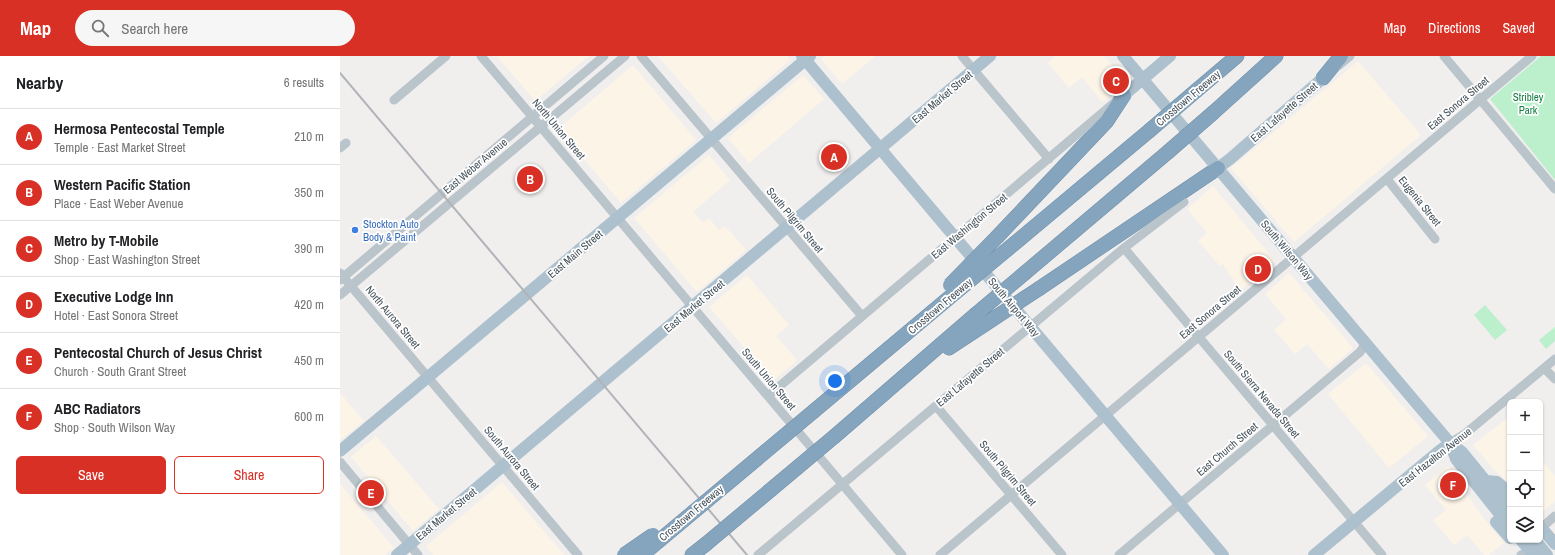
<!DOCTYPE html>
<html lang="en">
<head>
<meta charset="utf-8">
<style>
	:root { --surface:#fff; --page:#f6f6f6; --text:#202124; --muted:#757577; --line:#e0e0e0; --accent:#d93025 }
	body { margin:0; font-family:"Archivo Narrow",sans-serif; background:var(--page); color:var(--text) }
	.controls { position:absolute; right:12px; bottom:12px; display:grid; overflow:hidden; border-radius:6px; box-shadow:0 1px 3px #0004 }
	.controls button { width:36px; height:36px; display:grid; place-items:center; padding:0; border:0; border-bottom:1px solid var(--line); background:var(--surface); color:var(--text); font:20px sans-serif }
	.you { position:absolute; left:495px; top:325px; width:14px; height:14px; margin:-10px; border:3px solid #fff; border-radius:50%; background:#1a73e8; box-shadow:0 0 0 6px #1a73e833 }
	.badge { display:grid; place-items:center; width:26px; height:26px; border-radius:50%; background:var(--accent); color:#fff; font-size:13px; font-weight:700 }
	.pin { position:absolute; translate:-50% -50%; border:2px solid #fff; box-shadow:0 1px 4px #0006 }
	.list { margin:0; padding:0; list-style:none }
	h2 { display:flex; justify-content:space-between; align-items:center; height:52px; margin:0; padding:0 16px; font-size:17px }
	h2 small { font-size:13px; font-weight:400; color:var(--muted) }
	.list li { display:grid; grid-template-columns:26px 1fr auto; gap:12px; align-items:center; box-sizing:border-box; height:56px; padding:0 16px; border-top:1px solid var(--line) }
	.list b { display:block; font-size:15px; white-space:nowrap }
	.list p { margin:0; font-size:13px; white-space:nowrap; color:var(--muted) }
	.list em { font-size:13px; font-style:normal; color:var(--muted) }
	.actions { display:flex; gap:8px; padding:12px 16px }
	.actions a { flex:1; padding:9px 0; border:1px solid var(--accent); border-radius:6px; text-align:center; font-size:14px; color:var(--accent) }
	.actions .main { background:var(--accent); color:#fff }
	.icon { flex:none; width:22px; height:22px; fill:none; stroke:currentColor; stroke-width:2; stroke-linecap:round; stroke-linejoin:round }
	.map { position:relative; flex:none; width:1215px; height:499px; overflow:hidden }
	header { display:flex; align-items:center; gap:24px; box-sizing:border-box; height:56px; padding:0 20px; background:var(--accent); color:#fff }
	header strong { font-size:19px }
	nav { display:flex; gap:22px; margin-inline-start:auto; font-size:14px }
	.search { width:280px; height:36px; background:var(--page); display:flex; align-items:center; gap:10px; box-sizing:border-box; padding:0 14px; border-radius:22px; color:var(--muted); font-size:15px }
	main { display:flex }
	aside { flex:1; background:var(--surface) }
	.map>svg:first-child { display:block }
</style>
</head>
<body>
<header>
<strong>Map</strong>
<div class="search"><svg class="icon" aria-label="search" viewBox="0 0 24 24"><circle cx="10" cy="10" r="6"/><path d="M15 15l6 6"/></svg>Search here</div>
<nav><a>Map</a><a>Directions</a><a>Saved</a></nav>
</header>
<main>
<aside>
<h2>Nearby<small>6 results</small></h2>
<ul class="list">
<li><span class="badge">A</span><div><b>Hermosa Pentecostal Temple</b><p>Temple · East Market Street</p></div><em>210 m</em></li>
<li><span class="badge">B</span><div><b>Western Pacific Station</b><p>Place · East Weber Avenue</p></div><em>350 m</em></li>
<li><span class="badge">C</span><div><b>Metro by T-Mobile</b><p>Shop · East Washington Street</p></div><em>390 m</em></li>
<li><span class="badge">D</span><div><b>Executive Lodge Inn</b><p>Hotel · East Sonora Street</p></div><em>420 m</em></li>
<li><span class="badge">E</span><div><b>Pentecostal Church of Jesus Christ</b><p>Church · South Grant Street</p></div><em>450 m</em></li>
<li><span class="badge">F</span><div><b>ABC Radiators</b><p>Shop · South Wilson Way</p></div><em>600 m</em></li>
</ul>
<div class="actions"><a class="main">Save</a><a>Share</a></div>
</aside>
<div class="map">
<svg width="1215" height="499" viewBox="0 0 1215 499">
	<rect width="100%" height="100%" fill="#f1eeee"/>
	<!-- commercial -->
	<path fill="#fcf4e7" d="M 157,0 L 249,0 L 195,45 Z
		M 318,0 L 447,0 L 450,4 L 376,67 Z
		M 485,0 L 535,0 L 502,28 L 481,3 Z
		M 715,0 L 764,0 L 786,26 L 762,46 L 742,21 L 729,32 L 708,7 Z
		M 1018,5 L 1081,79 L 954,186 L 891,112 Z
		M 293,9 L 356,84 L 281,147 L 218,73 Z
		M 463,19 L 484,43 L 409,107 L 388,82 Z
		M 369,99 L 390,124 L 353,156 L 363,167 L 369,162 L 379,174 L 385,170 L 406,194 L 357,236 L 294,162 Z
		M 873,130 L 935,205 L 900,235 L 883,208 L 880,210 L 858,185 L 867,177 L 847,153 Z
		M 949,217 L 1013,292 L 989,313 L 967,288 L 955,298 L 934,274 L 946,263 L 925,238 Z
		M 407,219 L 449,269 L 436,280 L 457,304 L 433,325 L 369,251 Z
		M 1026,307 L 1088,380 L 1049,412 L 988,338 Z
		M 0,337 L 24,365 L 0,384 Z
		M 1167,362 L 1170,366 L 1170,424 L 1166,425 L 1154,414 L 1133,389 Z
		M 36,380 L 99,453 L 73,475 L 11,401 Z
		M 1200,402 L 1215,420 L 1215,445 L 1200,458 Z
		M 1108,410 L 1129,435 L 1126,437 L 1145,464 L 1164,487 L 1149,499 L 1144,499 L 1127,479 L 1114,489 L 1093,464 L 1106,454 L 1085,429 Z
		M 162,426 L 224,499 L 93,499 L 86,490 Z
		M 0,428 L 54,492 L 45,499 L 0,499 Z"/>
	<!-- green -->
	<path fill="#bcefcc" d="M 1201,0 L 1215,0 L 1215,124 L 1150,43 Z
		M 1145,249 L 1167,274 L 1155,284 L 1134,259 Z
		M 1215,271 L 1215,285 L 1206,293 L 1199,284 Z"/>
	<g fill="none" stroke-linecap="round" stroke-linejoin="round">
		<!-- highway casing -->
		<g stroke="#7190a9" stroke-width="15">
			<path id="highway" d="M 983,22 L 1001,0
				M 857,34 L 897,0
				M 874,56 L 936,0
				M 658,180 L 767,65 L 784,39
				M 669,192 L 809,75
				M 686,216 L 828,96
				M 700,232 L 878,112
				M 609,292 L 644,269
				M 474,355 L 616,236
				M 495,380 L 635,259
				M 352,499 L 366,488"/>
		</g>
		<!-- minor -->
		<path stroke="#b9c4cb" stroke-width="9" d="M 141,0 L 562,499
			M 301,0 L 522,260
			M 622,0 L 709,103
			M 1104,0 L 1215,133
			M 998,10 L 1010,0
			M 54,44 L 106,0
			M 0,92 L 6,87
			M 1047,123 L 1095,183
			M 784,192 L 1042,499
			M 0,217 L 238,499
			M 0,224 L 264,0
			M 0,239 L 285,0
			M 1204,312 L 1215,323
			M 428,340 L 774,47
			M 596,350 L 722,499
			M 1110,387 L 1126,377 L 1215,303
			M 0,406 L 78,499
			M 1201,472 L 1215,460
			M 418,499 L 784,192 L 844,146
			M 600,499 L 1192,0
			M 779,499 L 1020,296 L 1026,287
			M 1181,499 L 1183,498"/>
		<!-- major -->
		<path stroke="#adc0cd" stroke-width="12" d="M 462,0 L 883,499
			M 783,0 L 1110,387 L 1122,396 L 1170,455
			M 784,39 L 830,0
			M 878,112 L 890,103 L 983,22
			M 1110,387 L 1116,403 L 1170,471
			M 0,395 L 470,0
			M 1146,425 L 1157,426 L 1170,437
			M 1156,466 L 1170,482
			M 1200,470 L 1215,488
			M 1181,484 L 1194,499
			M 1195,484 L 1207,499
			M 57,499 L 650,0
			M 974,499 L 1098,396 L 1110,387"/>
		<!-- highway -->
		<use href="#highway" stroke="#85a5be" stroke-width="14"/>
		<!-- rail -->
		<path stroke="#b0b4b9" stroke-width="2" d="M 0,17 L 407,499"/>
		<!-- highway-bridge casing -->
		<g stroke="#7190a9" stroke-width="15" stroke-linecap="butt">
			<path id="highway-bridge" d="M 809,75 L 857,34
				M 828,96 L 874,56
				M 610,229 L 658,180
				M 616,236 L 669,192
				M 635,259 L 686,216
				M 644,269 L 700,232
				M 366,488 L 495,380
				M 284,499 L 313,479
				M 302,499 L 474,355"/>
		</g>
		<!-- highway-bridge -->
		<use href="#highway-bridge" stroke="#85a5be" stroke-width="14"/>
	</g>
	<!-- markers -->
	<circle fill="#3f7fe0" stroke="#fff" stroke-width="1.5" cx="15" cy="174" r="4"/>
	<g text-anchor="middle" stroke-width="3.5" stroke-linejoin="round" paint-order="stroke">
		<!-- street labels -->
		<g font-size="11" fill="#46535c" stroke="#fff">
			<text transform="translate(602 41) rotate(-40)" y="4">East Market Street</text>
			<text transform="translate(848 42) rotate(-40)" y="4">Crosstown Freeway</text>
			<text transform="translate(1118 47) rotate(-40)" y="4">East Sonora Street</text>
			<text transform="translate(944 56) rotate(-41)" y="4">East Lafayette Street</text>
			<text transform="translate(219 73) rotate(50)" y="4">North Union Street</text>
			<text transform="translate(135 110) rotate(-40)" y="4">East Weber Avenue</text>
			<text transform="translate(1080 145) rotate(51)" y="4">Eugenia Street</text>
			<text transform="translate(455 164) rotate(50)" y="4">South Pilgrim Street</text>
			<text transform="translate(629 170) rotate(-40)" y="4">East Washington Street</text>
			<text transform="translate(947 194) rotate(50)" y="4">South Wilson Way</text>
			<text transform="translate(235 198) rotate(-40)" y="4">East Main Street</text>
			<text transform="translate(354 250) rotate(-40)" y="4">East Market Street</text>
			<text transform="translate(600 250) rotate(-40)" y="4">Crosstown Freeway</text>
			<text transform="translate(674 251) rotate(50)" y="4">South Airport Way</text>
			<text transform="translate(870 256) rotate(-40)" y="4">East Sonora Street</text>
			<text transform="translate(53 261) rotate(50)" y="4">North Aurora Street</text>
			<text transform="translate(630 321) rotate(-40)" y="4">East Lafayette Street</text>
			<text transform="translate(429 323) rotate(50)" y="4">South Union Street</text>
			<text transform="translate(922 338) rotate(50)" y="4">South Sierra Nevada Street</text>
			<text transform="translate(887 393) rotate(-40)" y="4">East Church Street</text>
			<text transform="translate(1095 401) rotate(-38)" y="4">East Hazelton Avenue</text>
			<text transform="translate(172 402) rotate(50)" y="4">South Aurora Street</text>
			<text transform="translate(668 417) rotate(50)" y="4">South Pilgrim Street</text>
			<text transform="translate(351 457) rotate(-40)" y="4">Crosstown Freeway</text>
			<text transform="translate(106 458) rotate(-40)" y="4">East Market Street</text>
		</g>
		<!-- park labels -->
		<g font-size="11" fill="#167e43" stroke="#fff">
			<text x="1188" y="45">Stribley<tspan x="1188" dy="13">Park</tspan></text>
		</g>
		<!-- shop labels -->
		<g font-size="11" fill="#366cbe" stroke="#fff" text-anchor="start">
			<text x="23" y="172">Stockton Auto<tspan x="23" dy="13">Body &amp; Paint</tspan></text>
		</g>
	</g>
</svg>
<div class="controls">
<button>+</button>
<button>−</button>
<button><svg class="icon" aria-label="locate" viewBox="0 0 24 24"><circle cx="12" cy="12" r="6"/><path d="M12 2v4M12 18v4M2 12h4M18 12h4"/></svg></button>
<button><svg class="icon" aria-label="layers" viewBox="0 0 24 24"><path d="M12 4l9 5-9 5-9-5zM3 14l9 5 9-5"/></svg></button>
</div>
<div class="you"></div>
<div class="pin badge" style="left:494px;top:101px">A</div>
<div class="pin badge" style="left:190px;top:123px">B</div>
<div class="pin badge" style="left:776px;top:25px">C</div>
<div class="pin badge" style="left:918px;top:213px">D</div>
<div class="pin badge" style="left:31px;top:437px">E</div>
<div class="pin badge" style="left:1113px;top:429px">F</div>
</div>
</main>
</body>
</html>
